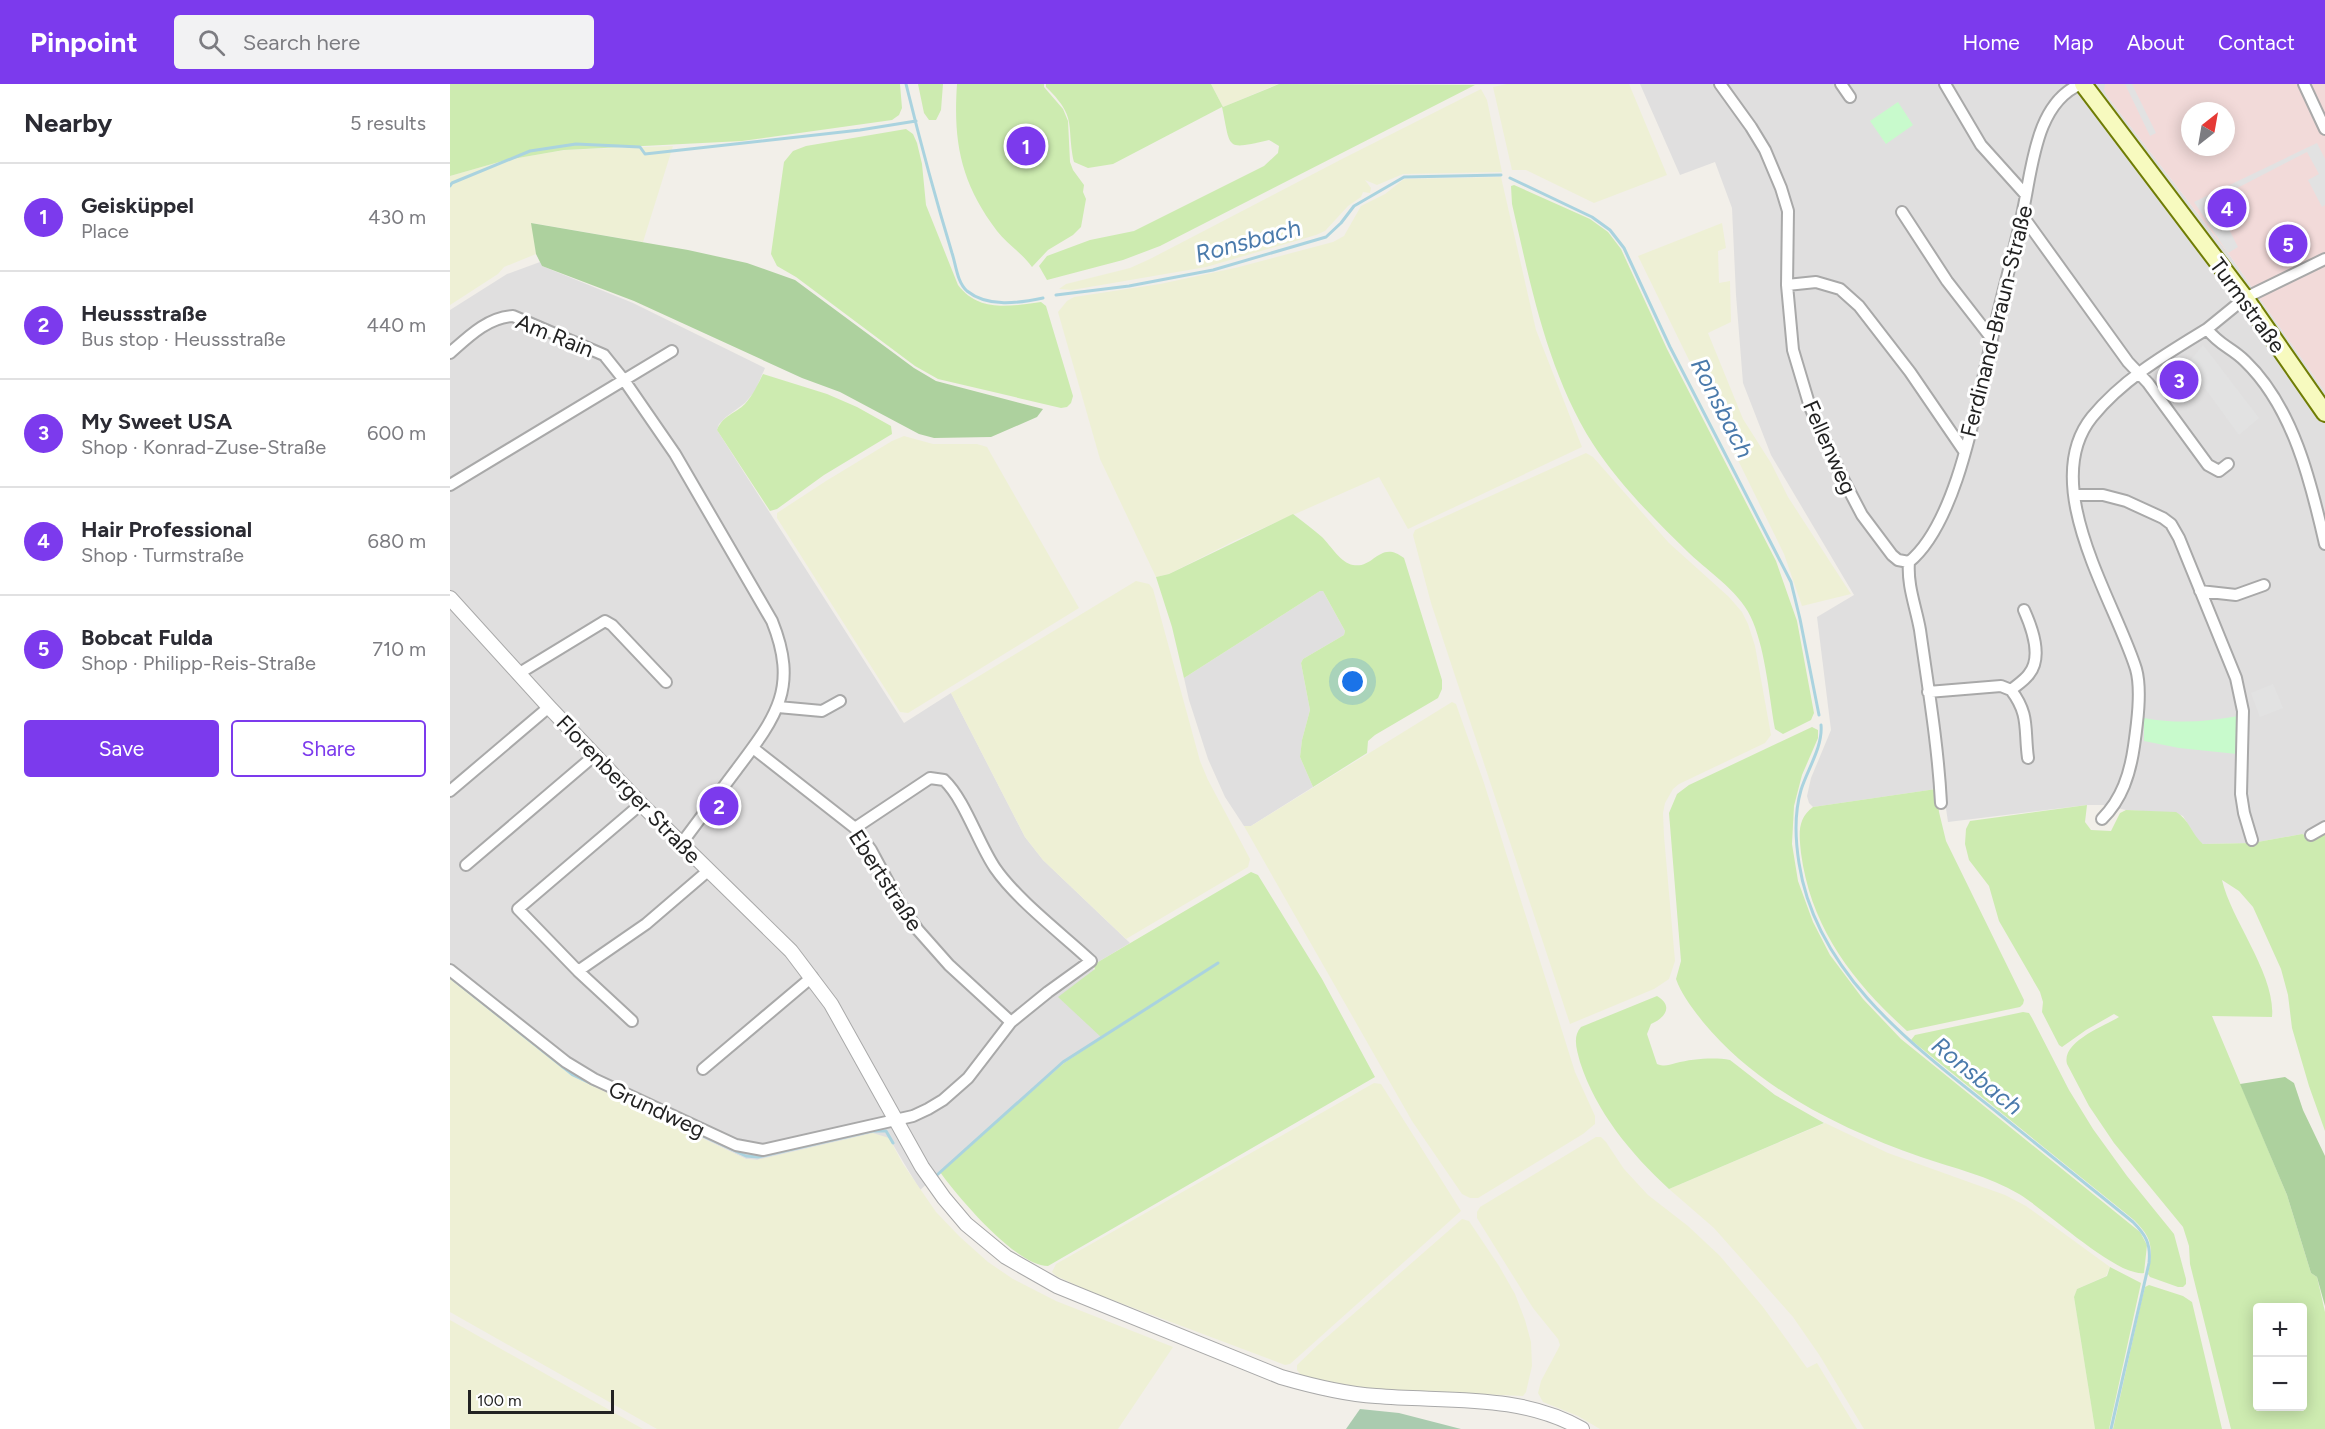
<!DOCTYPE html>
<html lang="en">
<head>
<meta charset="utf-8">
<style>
	:root { --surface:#fff; --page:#f2f2f3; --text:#2b2b33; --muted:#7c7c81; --line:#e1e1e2; --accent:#7c3aed }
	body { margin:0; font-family:Figtree,sans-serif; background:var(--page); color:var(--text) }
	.controls { position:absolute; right:18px; bottom:18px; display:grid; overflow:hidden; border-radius:6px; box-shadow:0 3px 15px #0003 }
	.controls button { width:54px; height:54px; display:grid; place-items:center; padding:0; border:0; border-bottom:2px solid var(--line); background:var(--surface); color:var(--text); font:30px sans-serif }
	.compass { position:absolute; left:1731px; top:18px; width:54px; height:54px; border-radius:50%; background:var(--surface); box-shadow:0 3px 15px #0003; rotate:31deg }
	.scale { position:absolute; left:18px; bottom:15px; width:146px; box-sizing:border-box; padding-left:6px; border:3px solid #222; border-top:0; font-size:16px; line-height:21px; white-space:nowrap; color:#222; -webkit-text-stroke:4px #fff; paint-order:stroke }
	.you { position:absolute; left:903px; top:598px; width:21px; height:21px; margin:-15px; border:4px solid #fff; border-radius:50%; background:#1a73e8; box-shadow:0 0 0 9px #1a73e833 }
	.badge { display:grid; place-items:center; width:39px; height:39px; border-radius:50%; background:var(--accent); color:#fff; font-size:20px; font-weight:700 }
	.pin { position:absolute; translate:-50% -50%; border:3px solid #fff; box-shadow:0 2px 6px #0006 }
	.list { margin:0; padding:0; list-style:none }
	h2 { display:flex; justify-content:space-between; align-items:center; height:78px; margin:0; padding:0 24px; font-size:26px }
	h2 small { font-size:20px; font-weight:400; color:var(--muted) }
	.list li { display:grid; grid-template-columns:39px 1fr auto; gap:18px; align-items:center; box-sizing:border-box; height:108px; padding:0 24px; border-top:2px solid var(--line) }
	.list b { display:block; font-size:22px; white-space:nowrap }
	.list p { margin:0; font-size:20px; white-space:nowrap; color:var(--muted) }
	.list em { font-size:20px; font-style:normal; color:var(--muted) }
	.actions { display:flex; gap:12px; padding:18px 24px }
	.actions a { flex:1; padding:14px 0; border:2px solid var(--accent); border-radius:6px; text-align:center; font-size:21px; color:var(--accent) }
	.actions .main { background:var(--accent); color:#fff }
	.icon { flex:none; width:33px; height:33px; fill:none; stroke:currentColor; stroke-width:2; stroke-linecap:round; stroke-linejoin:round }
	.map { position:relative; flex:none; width:1875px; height:1345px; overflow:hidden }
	header { display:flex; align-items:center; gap:36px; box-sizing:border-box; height:84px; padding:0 30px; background:var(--accent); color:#fff }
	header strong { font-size:28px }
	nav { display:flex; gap:33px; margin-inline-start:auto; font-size:21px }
	.search { width:420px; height:54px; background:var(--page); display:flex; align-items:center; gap:15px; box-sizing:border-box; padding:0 21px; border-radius:6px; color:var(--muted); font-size:22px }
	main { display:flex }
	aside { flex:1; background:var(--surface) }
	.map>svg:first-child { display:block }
</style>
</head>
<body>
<header>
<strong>Pinpoint</strong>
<div class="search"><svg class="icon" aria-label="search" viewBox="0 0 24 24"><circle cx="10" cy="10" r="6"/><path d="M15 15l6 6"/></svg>Search here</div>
<nav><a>Home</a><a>Map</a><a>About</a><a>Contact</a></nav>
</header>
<main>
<aside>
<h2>Nearby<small>5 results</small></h2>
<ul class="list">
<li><span class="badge">1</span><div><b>Geisküppel</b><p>Place</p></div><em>430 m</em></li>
<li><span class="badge">2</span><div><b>Heussstraße</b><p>Bus stop · Heussstraße</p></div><em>440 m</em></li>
<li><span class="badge">3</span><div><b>My Sweet USA</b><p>Shop · Konrad-Zuse-Straße</p></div><em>600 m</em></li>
<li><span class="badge">4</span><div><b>Hair Professional</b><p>Shop · Turmstraße</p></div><em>680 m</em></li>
<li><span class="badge">5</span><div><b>Bobcat Fulda</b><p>Shop · Philipp-Reis-Straße</p></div><em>710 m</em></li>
</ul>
<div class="actions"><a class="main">Save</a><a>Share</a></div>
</aside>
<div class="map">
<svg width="1875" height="1345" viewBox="0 0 1875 1345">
	<rect width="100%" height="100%" fill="#f2efe9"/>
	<!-- residential -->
	<path fill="#e0dfdf" d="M 1190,0 L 1655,0 L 1657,12 L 1778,169 L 1875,308 L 1875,746 L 1862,754 L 1852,750 L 1802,759 L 1753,760 L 1747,755 L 1733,732 L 1726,729 L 1676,726 L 1653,721 L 1637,721 L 1498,738 L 1493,704 L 1363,723 L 1359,719 L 1357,712 L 1361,694 L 1381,646 L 1367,533 L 1404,511 L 1321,371 L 1293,299 L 1286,211 L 1282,124 L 1265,78 L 1230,91 Z
		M 90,178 L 92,182 L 183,219 L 315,284 L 305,307 L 295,319 L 276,333 L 269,340 L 267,346 L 454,639 L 501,609 L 575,753 L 593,776 L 680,859 L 643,881 L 652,954 L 614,979 L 470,1106 L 439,1054 L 307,1076 L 296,1075 L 122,992 L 0,894 L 0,226 L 57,190 Z
		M 870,507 L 873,507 L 895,547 L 894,551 L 853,575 L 851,579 L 860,626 L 852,656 L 850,673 L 863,703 L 801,742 L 794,742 L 775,713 L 758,675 L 739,616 L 734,594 Z"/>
	<!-- commercial -->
	<path fill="#f2dad9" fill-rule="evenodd" d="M 1655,0 L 1875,0 L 1875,308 L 1778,169 L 1657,12 L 1654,6 ZM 1740,27 L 1776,27 L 1776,63 L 1740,63 Z"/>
	<!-- farmland -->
	<path fill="#eef0d5" d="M 761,0 L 828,0 L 773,23 Z
		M 1057,0 L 1179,0 L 1217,91 L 1144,119 L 1076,86 L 1062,86 L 1043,3 Z
		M 1031,5 L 1037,16 L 1052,88 L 953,90 L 927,101 L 915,96 L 921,104 L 920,109 L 913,108 L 911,113 L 898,122 L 875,147 L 866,151 L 756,183 L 622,206 L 609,205 L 616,200 L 680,184 L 700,175 L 892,75 Z
		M 223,62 L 193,158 L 82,139 L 86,170 L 54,183 L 48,190 L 0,221 L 0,92 L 56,76 L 115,66 Z
		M 1051,93 L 1086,246 L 1132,363 L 958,445 L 929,393 L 786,456 L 719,490 L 706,493 L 650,375 L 608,228 L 617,217 L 624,213 L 710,200 L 785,184 L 883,158 L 894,152 L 911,122 L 935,110 L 954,95 Z
		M 1272,139 L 1276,164 L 1268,167 L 1269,199 L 1280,197 L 1281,238 L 1258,249 L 1293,335 L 1321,379 L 1338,413 L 1401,510 L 1352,522 L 1334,470 L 1188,172 Z
		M 454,352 L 483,360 L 527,360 L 537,363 L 629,524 L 458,629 L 450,628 L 327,434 L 327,429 L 376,397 L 442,357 Z
		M 1136,369 L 1143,373 L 1219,459 L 1279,513 L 1292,528 L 1298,540 L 1305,562 L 1321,651 L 1315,659 L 1229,700 L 1223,705 L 1215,719 L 1213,729 L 1214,752 L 1225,877 L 1219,895 L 1204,905 L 1120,940 L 981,519 L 963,451 L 965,446 Z
		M 686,497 L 699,500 L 703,505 L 750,677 L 758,696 L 800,775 L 798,783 L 676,855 L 593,776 L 575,753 L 501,609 Z
		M 1002,618 L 1006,620 L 1034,699 L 1125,988 L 1145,1032 L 1145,1040 L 1133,1050 L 1028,1114 L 1020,1114 L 1012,1110 L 962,1037 L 794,742 L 801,742 Z
		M 0,894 L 122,992 L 296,1075 L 307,1076 L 423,1049 L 439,1054 L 453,1080 L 486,1128 L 510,1153 L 538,1178 L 563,1195 L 606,1217 L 723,1263 L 668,1345 L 207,1345 L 0,1228 Z
		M 924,999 L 931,1000 L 1011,1127 L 840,1280 L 835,1281 L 644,1209 L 606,1192 L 602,1188 L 606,1180 Z
		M 1375,1039 L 1438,1069 L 1555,1111 L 1576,1122 L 1660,1183 L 1656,1192 L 1627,1205 L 1624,1213 L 1645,1345 L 1414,1345 L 1370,1272 L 1343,1233 L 1264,1144 L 1219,1105 Z
		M 1146,1053 L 1151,1053 L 1156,1058 L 1174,1085 L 1198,1111 L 1238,1142 L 1270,1172 L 1313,1223 L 1357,1284 L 1367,1279 L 1407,1345 L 1150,1345 L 1128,1332 L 1093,1318 L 1088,1309 L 1091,1297 L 1107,1267 L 1110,1261 L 1108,1255 L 1083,1224 L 1027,1134 L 1027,1128 L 1030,1123 Z
		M 1012,1135 L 1019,1137 L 1049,1182 L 1065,1210 L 1075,1236 L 1081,1258 L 1082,1282 L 1076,1308 L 1073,1312 L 921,1305 L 863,1295 L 852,1292 L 847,1286 L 847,1281 L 869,1260 Z
		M 0,1236 L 193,1345 L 0,1345 Z"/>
	<!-- grass -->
	<path fill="#cdebb0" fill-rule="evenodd" d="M 0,0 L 450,0 L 452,24 L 449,31 L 442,36 L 292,57 L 114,66 L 56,76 L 0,92 Z
		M 468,0 L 493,0 L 491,26 L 486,36 L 479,36 L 474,29 Z
		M 507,0 L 594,0 L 594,3 L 613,25 L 618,37 L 620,78 L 623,86 L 634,101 L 633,108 L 636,115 L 631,143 L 623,151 L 598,166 L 582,183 C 572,169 557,160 547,147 C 511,99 503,59 507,0 Z
		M 596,0 L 761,0 L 773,23 L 829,0 L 1025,1 L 710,162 L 673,176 L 597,196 L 589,182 L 597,172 L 640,156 L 684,147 L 814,82 L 828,69 L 829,62 L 819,56 C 775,66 781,66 772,23 L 663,80 L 638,84 L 624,78 C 616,40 628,34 596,3 Z
		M 456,45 L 463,50 L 467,59 L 472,80 L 476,121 L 508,201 C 529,229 561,222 591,218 L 596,222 L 623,312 L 621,319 L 617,323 L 611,324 L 488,295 L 465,282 L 346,193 L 327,182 L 321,170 L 334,78 L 343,67 L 356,62 Z
		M 1064,101 L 1140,135 L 1158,148 L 1171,165 L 1217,265 L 1326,477 L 1347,537 L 1364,629 L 1361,636 L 1333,650 L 1325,645 C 1319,612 1316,570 1303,538 C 1292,509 1261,490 1239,469 C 1205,436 1169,400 1143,360 C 1097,287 1081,202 1062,120 L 1061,102 Z
		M 313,290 L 377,310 L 407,323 L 441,342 L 442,350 L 374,391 L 327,425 L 320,427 L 267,346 C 272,332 286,329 295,320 C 303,311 308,300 313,290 Z
		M 843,430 C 853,438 863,445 872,453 C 881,462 891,479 903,481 C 924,485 930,455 954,474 L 992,596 L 992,605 L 988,614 L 925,651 L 918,657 L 917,669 L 863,703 L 850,673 L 852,656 L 860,626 L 851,579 L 853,575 L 894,551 L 895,547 L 873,507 L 870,507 L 734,594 L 722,543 L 706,493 L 719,490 Z
		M 1362,643 L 1368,646 L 1368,654 L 1352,691 L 1344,722 L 1342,760 L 1348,797 L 1363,838 L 1380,871 L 1413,915 L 1451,955 L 1690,1148 L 1697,1161 L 1694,1189 C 1667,1193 1596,1126 1569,1110 C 1539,1092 1503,1084 1471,1073 C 1392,1046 1306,1003 1253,938 C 1243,925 1231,910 1226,895 L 1231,877 L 1219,729 L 1227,710 L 1239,701 Z
		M 1486,705 L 1489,728 L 1496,757 L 1574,916 L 1573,920 L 1570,923 L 1457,947 C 1402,897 1361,844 1351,769 C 1349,750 1347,735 1363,723 Z
		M 1637,721 L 1635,738 L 1641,746 L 1661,747 L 1670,729 L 1676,726 L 1726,728 C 1739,735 1742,751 1753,760 L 1802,759 L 1852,750 L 1862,754 L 1875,746 L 1875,1047 L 1859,1002 L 1842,944 L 1838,911 L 1831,885 L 1803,823 L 1789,807 L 1772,796 C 1781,836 1826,891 1822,933 L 1762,932 L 1837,1111 L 1861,1189 L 1867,1193 L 1875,1228 L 1875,1345 L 1781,1345 L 1740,1180 L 1739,1162 L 1733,1143 L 1664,1059 L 1639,1022 L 1617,980 C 1611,958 1654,942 1669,933 L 1664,930 L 1636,946 L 1612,963 L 1609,961 L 1592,928 L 1593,918 L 1590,908 L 1549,837 L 1539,802 L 1519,776 L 1515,760 L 1516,745 L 1520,737 ZM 1808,1224 L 1852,1224 L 1852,1322 L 1808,1322 Z
		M 801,788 L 808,791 L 872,895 L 925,993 L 598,1182 C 566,1182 508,1113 490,1088 L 614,979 L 652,954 L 608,913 L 645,885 L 643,881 Z
		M 1207,912 C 1224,922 1215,934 1201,940 L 1197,950 L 1207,980 C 1215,983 1218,981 1226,979 C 1242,975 1264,973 1280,976 L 1325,1011 L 1374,1039 L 1219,1105 C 1181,1070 1146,1028 1130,978 C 1127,966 1122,953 1131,943 Z
		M 1573,928 L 1579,929 L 1582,934 L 1619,1006 L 1643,1045 L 1677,1092 L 1724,1150 L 1736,1195 L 1736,1200 L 1733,1203 L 1728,1203 L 1700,1193 L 1698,1190 C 1703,1163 1703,1155 1684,1136 L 1461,956 L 1465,951 Z
		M 1660,1183 L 1691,1199 L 1659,1345 L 1645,1345 L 1624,1213 L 1627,1205 L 1657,1192 Z
		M 1699,1201 L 1733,1212 L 1742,1218 L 1772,1345 L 1663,1345 L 1691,1219 L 1695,1203 Z"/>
	<!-- forest -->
	<path fill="#add19e" d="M 81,139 L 238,166 L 297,179 L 345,196 L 464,284 L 486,297 L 593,325 L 587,333 L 541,353 L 484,354 L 469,350 L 390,308 L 352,294 L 184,217 L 92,182 L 86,170 Z
		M 1835,993 L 1844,999 L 1853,1026 L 1875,1072 L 1875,1222 L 1867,1193 L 1861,1189 L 1837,1111 L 1790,1000 Z"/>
	<!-- cemetery -->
	<path fill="#aacbaf" d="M 910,1325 L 949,1329 L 1011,1345 L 896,1345 Z"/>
	<!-- park -->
	<path fill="#c8facc" d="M 1448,18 L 1463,41 L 1436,60 L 1420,37 Z
		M 1788,632 L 1787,670 L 1729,664 L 1694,657 L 1694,634 C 1727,640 1756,638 1788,632 Z"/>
	<!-- parking -->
	<path fill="#e2e2e2" d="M 1675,0 L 1682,0 L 1706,49 L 1700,52 Z
		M 1867,59 L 1875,75 L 1875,121 L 1872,123 L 1858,96 L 1869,90 L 1857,68 L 1764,116 L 1788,163 L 1778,169 L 1744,118 Z
		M 1753,261 L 1809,334 L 1789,351 L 1746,292 L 1748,290 L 1739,278 Z
		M 1823,600 L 1833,624 L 1810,633 L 1801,609 Z"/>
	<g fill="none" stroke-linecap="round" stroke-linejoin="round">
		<!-- stream -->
		<path stroke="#aad3df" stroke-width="3" d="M 456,0 C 470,57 485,113 502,169 C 506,181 507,198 517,207 C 538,224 569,219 593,214
			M 1060,94 L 1142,133 L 1160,146 L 1174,164 L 1220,263 L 1341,498 L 1350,535 L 1369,631
			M 0,102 L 2,99 L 80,67 L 126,60 L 190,63 L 195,70 L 410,46 L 466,37
			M 606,211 L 679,202 L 763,186 L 876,153 L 891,139 L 904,122 L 954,93 L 1051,91
			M 1371,641 C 1373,663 1357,686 1351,706 C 1344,730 1345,754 1349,779 C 1366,891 1465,963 1548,1029 C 1593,1065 1638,1102 1683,1138 C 1696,1151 1701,1160 1699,1179 L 1661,1345
			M 0,893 L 123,991 L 144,1001
			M 163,1010 L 296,1072 L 308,1073 L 422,1047 L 436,1047 L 443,1059
			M 487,1091 L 613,978 L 768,879"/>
		<!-- minor casing -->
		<g stroke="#a9a9a9" stroke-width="14">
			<path id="minor" d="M 1270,0 L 1301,43 L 1315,66 L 1331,104 L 1338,127 L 1337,201 L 1343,266 L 1360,323 L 1390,389 L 1412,431 L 1442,471 L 1448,476 L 1459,478
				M 1391,0 L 1400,13
				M 1495,0 L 1531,61 L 1576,111
				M 1854,0 L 1875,45
				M 1452,128 L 1497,197 L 1542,255
				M 1572,131 L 1678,278 L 1698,299 L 1758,381 L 1769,387 L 1778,380
				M 1875,175 L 1795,214 L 1757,245 C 1770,262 1781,263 1795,277 C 1843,323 1861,398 1875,460
				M 1337,201 L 1366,198 L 1390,205 L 1409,222 L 1460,288 L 1514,367
				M 0,269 C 18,253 38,233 63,232 L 154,271 L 174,296 L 225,370 L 322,537 C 349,604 326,633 287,685 C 268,710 250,735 231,760
				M 0,401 L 222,267
				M 1624,411 L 1653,411 L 1676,417 L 1713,434 L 1721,440 L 1729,454 L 1786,594 L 1793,627 L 1791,710 L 1794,729 L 1802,756
				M 1459,478 C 1508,438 1527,317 1542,255 C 1551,214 1563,173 1572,131 C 1582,89 1584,19 1631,0
				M 1459,478 C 1457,502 1466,523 1470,546 C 1478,603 1488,661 1491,719
				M 1750,507 L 1786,511 L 1814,501
				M 68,590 L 155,537 L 162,541 L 216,598
				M 1561,606 C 1580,631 1574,645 1578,674
				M 1478,608 L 1551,602 L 1561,606 C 1567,601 1575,596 1579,590 C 1593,573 1582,544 1574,526
				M 328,623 L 372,627 L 390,617
				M 303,664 L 405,744 L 421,766 L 449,818 L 468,846 L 499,881 L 561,938
				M 0,707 L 99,623
				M 1652,735 C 1672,715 1680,690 1684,662 C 1687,641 1692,606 1686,585 C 1665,517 1587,401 1642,333 C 1673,295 1716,270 1757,245
				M 1861,751 L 1875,743
				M 16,781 L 145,671
				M 0,886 L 116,978 L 144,995 L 286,1061 L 313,1066 L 463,1032 L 478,1025 L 493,1016 L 518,994 L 561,938 L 598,908 L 641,877 C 612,850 567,816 545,784 C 528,759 515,716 494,696 L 480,694 L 405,744
				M 128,887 L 196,840 L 259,786
				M 182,937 L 128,887 L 68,825 L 191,720
				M 253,985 L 362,893"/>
		</g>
		<!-- tertiary casing -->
		<g stroke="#a9a9a9" stroke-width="16">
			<path id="tertiary" d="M 0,514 L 99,623 L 191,720 L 341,867 L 381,920 L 472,1083 L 494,1114 L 516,1140 L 556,1173 L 607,1202 L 831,1293 C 862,1302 893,1310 926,1312 C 995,1318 1070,1309 1132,1345"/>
		</g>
		<!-- secondary casing -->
		<g stroke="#707d05" stroke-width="20">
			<path id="secondary" d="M 1633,0 L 1795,214 L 1875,329"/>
		</g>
		<!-- minor -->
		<use href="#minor" stroke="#fff" stroke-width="10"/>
		<!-- tertiary -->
		<use href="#tertiary" stroke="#fff" stroke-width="14"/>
		<!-- secondary -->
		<use href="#secondary" stroke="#f7fabf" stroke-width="16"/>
	</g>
	<g text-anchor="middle" stroke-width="6" stroke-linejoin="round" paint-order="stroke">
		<!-- street labels -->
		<g font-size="22" fill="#222" stroke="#fff">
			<text transform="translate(1798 221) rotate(54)" y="8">Turmstraße</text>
			<text transform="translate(1546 237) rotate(-76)" y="8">Ferdinand-Braun-Straße</text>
			<text transform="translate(105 251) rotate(22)" y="8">Am Rain</text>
			<text transform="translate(1380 363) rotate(66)" y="8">Fellenweg</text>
			<text transform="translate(179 705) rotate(46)" y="8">Florenberger Straße</text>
			<text transform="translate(436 796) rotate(57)" y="8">Ebertstraße</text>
			<text transform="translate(207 1025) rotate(25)" y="8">Grundweg</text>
		</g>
		<!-- water labels -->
		<g font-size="24" font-style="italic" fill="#4a7aab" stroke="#fff">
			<text transform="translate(798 157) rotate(-15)" y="8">Ronsbach</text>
			<text transform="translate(1272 324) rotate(63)" y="8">Ronsbach</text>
			<text transform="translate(1527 992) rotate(39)" y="8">Ronsbach</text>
		</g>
	</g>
</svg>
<div class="controls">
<button>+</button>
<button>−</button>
</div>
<svg class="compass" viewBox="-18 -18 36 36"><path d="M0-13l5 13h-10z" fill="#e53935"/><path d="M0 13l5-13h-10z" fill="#7c7c81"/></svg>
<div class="scale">100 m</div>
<div class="you"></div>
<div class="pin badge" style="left:576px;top:62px">1</div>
<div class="pin badge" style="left:269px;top:722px">2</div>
<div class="pin badge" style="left:1729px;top:296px">3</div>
<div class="pin badge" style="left:1777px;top:124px">4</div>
<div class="pin badge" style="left:1838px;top:160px">5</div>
</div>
</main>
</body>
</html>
